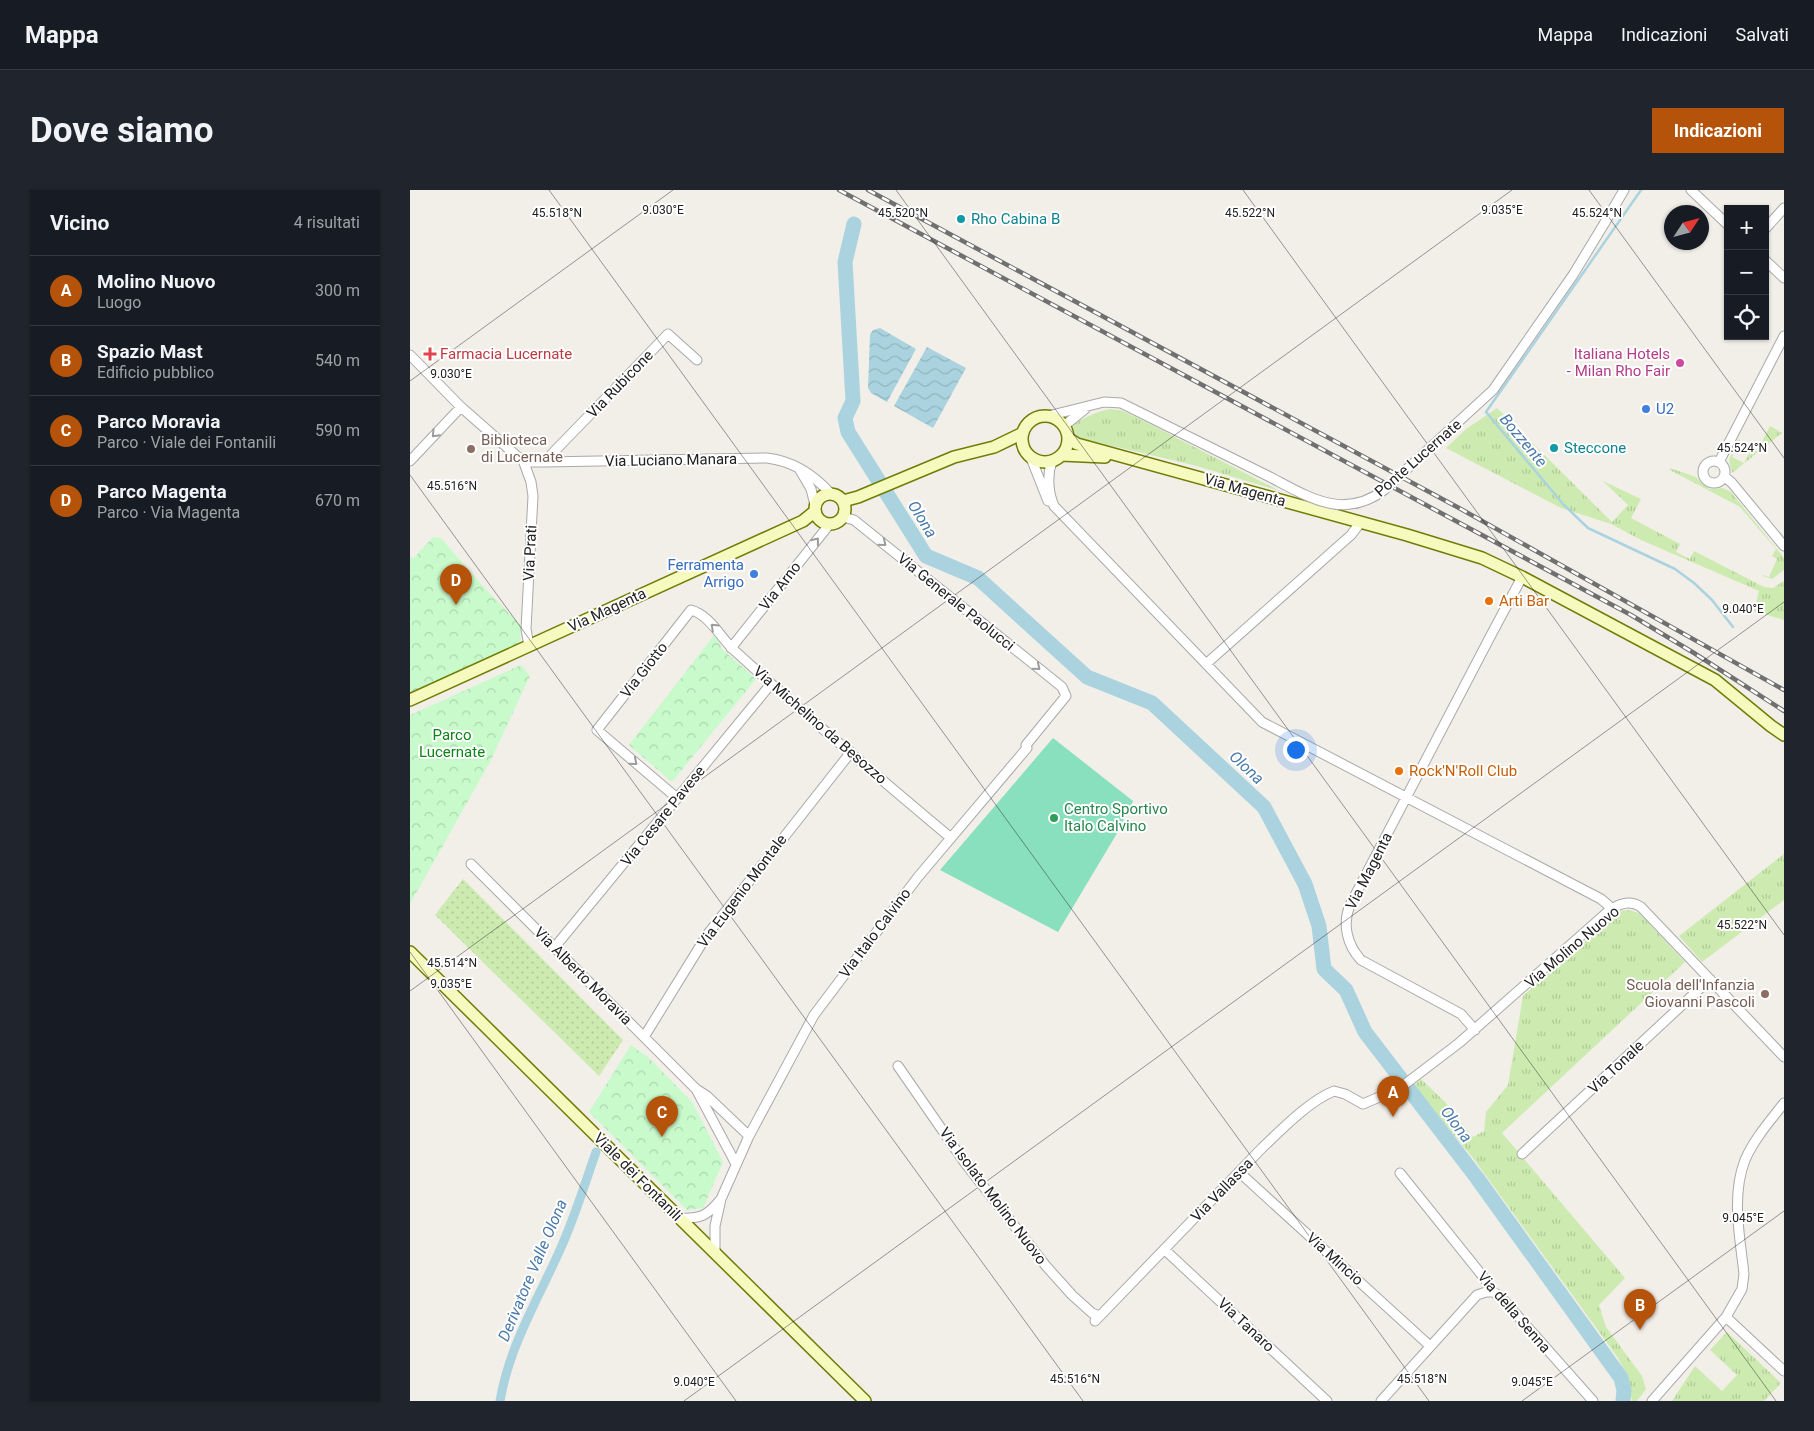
<!DOCTYPE html>
<html lang="it">
<head>
<meta charset="utf-8">
<style>
	:root { --surface:#171b24; --page:#20242c; --text:#f1f3f6; --muted:#9ea1a6; --line:#363941; --accent:#b45309 }
	body { margin:0; font-family:Roboto,sans-serif; background:var(--page); color:var(--text) }
	.controls { position:absolute; right:15px; top:15px; display:grid; overflow:hidden; border-radius:0px; box-shadow:0 1px 4px #0004 }
	.controls button { width:45px; height:45px; display:grid; place-items:center; padding:0; border:0; border-bottom:1px solid var(--line); background:var(--surface); color:var(--text); font:25px sans-serif }
	.compass { position:absolute; left:1254px; top:15px; width:45px; height:45px; border-radius:50%; background:var(--surface); box-shadow:0 1px 4px #0004; rotate:54deg }
	.you { position:absolute; left:885px; top:559px; width:18px; height:18px; margin:-12px; border:4px solid #fff; border-radius:50%; background:#1a73e8; box-shadow:0 0 0 8px #1a73e833 }
	.badge { display:grid; place-items:center; width:32px; height:32px; border-radius:50%; background:var(--accent); color:#fff; font-size:16px; font-weight:700 }
	.pin { position:absolute; translate:-50% -41px; filter:drop-shadow(0 1px 2px #0008) }
	.pin::after { content:''; position:absolute; top:26px; width:18px; height:15px; background:inherit; clip-path:polygon(0 0,100% 0,50% 100%) }
	.list { margin:0; padding:0; list-style:none }
	h2 { display:flex; justify-content:space-between; align-items:center; height:65px; margin:0; padding:0 20px; font-size:21px }
	h2 small { font-size:16px; font-weight:400; color:var(--muted) }
	.list li { display:grid; grid-template-columns:32px 1fr auto; gap:15px; align-items:center; box-sizing:border-box; height:70px; padding:0 20px; border-top:1px solid var(--line) }
	.list b { display:block; font-size:19px; white-space:nowrap }
	.list p { margin:0; font-size:16px; white-space:nowrap; color:var(--muted) }
	.list em { font-size:16px; font-style:normal; color:var(--muted) }
	.icon { flex:none; width:28px; height:28px; fill:none; stroke:currentColor; stroke-width:2; stroke-linecap:round; stroke-linejoin:round }
	.map { position:relative; flex:none; width:1374px; height:1211px; overflow:hidden; border-radius:0px }
	header { display:flex; align-items:center; gap:30px; box-sizing:border-box; height:70px; padding:0 25px; background:var(--surface); border-bottom:1px solid var(--line) }
	header strong { font-size:24px }
	nav { display:flex; gap:28px; margin-inline-start:auto; font-size:18px }
	.intro { display:flex; align-items:center; justify-content:space-between; box-sizing:border-box; height:120px; padding:0 30px }
	h1 { margin:0; font-size:35px }
	.button { padding:12px 22px; border-radius:0px; background:var(--accent); color:#fff; font-size:18px; font-weight:700 }
	main { display:flex; gap:30px; padding:0 30px }
	aside { flex:1; background:var(--surface); border-radius:0px; box-shadow:0 1px 4px #0004 }
	.map>svg:first-child { display:block }
</style>
</head>
<body>
<header>
<strong>Mappa</strong>
<nav><a>Mappa</a><a>Indicazioni</a><a>Salvati</a></nav>
</header>
<div class="intro"><h1>Dove siamo</h1><a class="button">Indicazioni</a></div>
<main>
<aside>
<h2>Vicino<small>4 risultati</small></h2>
<ul class="list">
<li><span class="badge">A</span><div><b>Molino Nuovo</b><p>Luogo</p></div><em>300 m</em></li>
<li><span class="badge">B</span><div><b>Spazio Mast</b><p>Edificio pubblico</p></div><em>540 m</em></li>
<li><span class="badge">C</span><div><b>Parco Moravia</b><p>Parco · Viale dei Fontanili</p></div><em>590 m</em></li>
<li><span class="badge">D</span><div><b>Parco Magenta</b><p>Parco · Via Magenta</p></div><em>670 m</em></li>
</ul>
</aside>
<div class="map">
<svg width="1374" height="1211" viewBox="0 0 1374 1211">
	<defs>
		<pattern id="grass-tufts" width="24" height="20" patternUnits="userSpaceOnUse" patternTransform="scale(1.25)"><rect width="24" height="20" fill="#cdebb0"/><path d="M3 7l-1-3M5 7V3M7 7l1-3M15 17l-1-3M17 17v-4M19 17l1-3" fill="none" stroke="#b0c997"/></pattern>
		<pattern id="park-crowns" width="20" height="18" patternUnits="userSpaceOnUse" patternTransform="scale(1.25)"><rect width="20" height="18" fill="#c8facc"/><path d="M2 6a3 3 0 1 1 6 0M12 15a3 3 0 1 1 6 0" fill="none" stroke="#acd6af"/></pattern>
		<pattern id="garden-dots" width="8" height="8" patternUnits="userSpaceOnUse" patternTransform="scale(1.25)"><rect width="8" height="8" fill="#cdebb0"/><path d="M2 2h.1M6 6h.1" fill="none" stroke="#b0c997" stroke-width="1.8" stroke-linecap="round"/></pattern>
		<pattern id="water-waves" width="16" height="10" patternUnits="userSpaceOnUse" patternTransform="scale(1.25)"><rect width="16" height="10" fill="#aad3df"/><path d="M0 5q4-4 8 0t8 0" fill="none" stroke="#92b5bf"/></pattern>
	</defs>
	<rect width="100%" height="100%" fill="#f2efe9"/>
	<!-- grass -->
	<path fill="url(#grass-tufts)" d="M 1087,218 L 1202,332 L 1218,315 L 1193,291 L 1231,309 L 1221,328 L 1270,354 L 1266,362 L 1280,369 L 1284,361 L 1354,397 L 1363,398 L 1374,391 L 1374,430 L 1344,421 L 1349,401 L 1231,350 L 1201,334 L 1151,318 L 1036,258 L 1056,239 Z
		M 701,219 L 712,221 L 728,228 L 870,301 L 783,275 L 669,248 L 662,239 L 664,234 C 676,227 687,221 701,219 Z
		M 1360,236 L 1372,243 L 1322,283 L 1319,270 L 1328,249 L 1330,250 L 1322,267 L 1334,273 L 1341,259 L 1347,261 Z
		M 1260,278 L 1286,287 L 1299,299 L 1313,298 L 1321,302 L 1374,368 L 1374,380 L 1362,389 L 1353,386 L 1354,385 L 1359,387 L 1367,369 L 1362,366 L 1366,359 L 1330,317 L 1260,280 Z
		M 1374,664 L 1374,710 L 1292,772 L 1269,746 Z
		M 1218,720 L 1229,723 L 1275,772 L 1092,943 L 1215,1088 L 1189,1115 L 1196,1137 L 1232,1186 L 1236,1199 L 1227,1211 L 1222,1211 L 1216,1183 L 1208,1168 L 1063,968 L 1003,896 L 1011,889 L 1035,912 L 1063,947 L 1074,941 L 1076,922 L 1098,895 L 1113,806 L 1209,721 Z
		M 1317,1142 L 1371,1193 L 1354,1211 L 1262,1211 L 1285,1176 L 1312,1201 L 1327,1185 L 1300,1160 Z"/>
	<!-- park -->
	<path fill="url(#park-crowns)" d="M 23,347 L 31,348 L 72,395 L 111,436 L 110,455 L 0,503 L 0,366 L 3,369 Z
		M 305,444 L 312,459 L 346,489 L 262,592 L 219,555 Z
		M 111,475 L 120,486 L 80,572 L 0,714 L 0,525 Z
		M 221,855 L 239,868 L 282,912 L 313,972 L 293,1018 L 277,1020 L 179,922 Z"/>
	<!-- garden -->
	<path fill="url(#garden-dots)" d="M 53,689 L 213,850 L 189,886 L 25,725 Z"/>
	<!-- pitch -->
	<path fill="#88e0be" d="M 643,548 L 723,611 L 706,645 L 648,742 L 530,680 Z"/>
	<!-- water -->
	<path fill="url(#water-waves)" d="M 470,138 L 506,159 L 477,212 L 461,203 L 458,198 L 460,145 L 463,140 Z
		M 517,157 L 556,178 L 523,238 L 484,216 Z"/>
	<g fill="none" stroke-linecap="round" stroke-linejoin="round">
		<!-- stream -->
		<path stroke="#aad3df" stroke-width="2.5" d="M 1231,0 L 1076,222 L 1153,314 L 1178,338 L 1265,379 L 1284,393 L 1302,410 L 1323,437"/>
		<!-- canal -->
		<path stroke="#aad3df" stroke-width="9" d="M 90,1211 C 99,1157 127,1111 149,1062 C 164,1030 174,996 186,962"/>
		<!-- river -->
		<path stroke="#aad3df" stroke-width="15" d="M 444,34 L 435,72 L 443,211 L 435,228 L 438,242 L 516,366 L 568,388 L 677,487 L 742,513 L 854,617 L 895,694 L 909,736 L 914,779 L 936,800 L 955,842 L 1067,988 L 1211,1188 L 1214,1200 L 1213,1211"/>
		<!-- street casing -->
		<g stroke="#a9a9a9" stroke-width="11">
			<path id="street" d="M 1281,0 L 1318,35
				M 1194,34 L 1214,0
				M 1355,39 L 1374,18
				M 1355,70 L 1374,88
				M 0,165 L 51,217 L 109,268 L 118,272 L 134,272 L 357,268 C 383,271 404,285 421,304
				M 638,226 L 694,212 L 711,213 L 862,288
				M 654,236 L 675,219
				M 621,268 L 638,311
				M 113,270 L 121,292 L 123,306 L 116,439 L 119,456
				M1293 282a11 11 0 1 1 22 0a11 11 0 1 1-22 0Z
				M 0,271 L 51,217
				M 642,271 C 637,285 638,302 644,316 L 852,532 L 1191,709 L 1198,715 L 1200,720
				M 134,272 L 258,144 L 287,170
				M 1309,272 L 1374,146
				M 390,280 L 401,299 L 405,315
				M 1315,287 L 1322,293 L 1374,356
				M 321,458 L 419,335
				M 796,474 L 941,345 L 950,333
				M 267,608 L 187,540 L 281,420 C 300,425 312,450 325,461 C 395,525 468,587 541,648
				M 61,674 L 286,899 L 297,906 L 339,946
				M 144,758 L 361,494
				M 1065,840 L 1051,824 L 951,770 C 937,755 932,734 940,715 L 1080,447 L 1112,387
				M 234,847 L 297,745 L 441,562
				M 488,876 L 555,973 L 636,1076 L 662,1105 L 682,1123 L 689,1126
				M 286,899 L 326,974
				M 1112,964 L 1300,789
				M 829,982 L 1020,1156
				M 990,983 L 1075,1089 L 1083,1102 L 1090,1106 L 1183,1211
				M 311,1009 L 339,946 L 404,825 L 508,687 L 617,558 L 616,555 L 656,506 L 652,497 L 444,330 L 433,327
				M 269,1028 C 291,1029 297,1026 311,1009 L 305,1036 L 305,1062
				M 755,1060 L 917,1211
				M 1316,1127 L 1374,1181
				M 685,1131 L 852,958 C 871,940 899,911 924,901 L 935,904 L 953,914 L 990,898 L 1049,853 L 1200,720 C 1210,713 1221,710 1231,717 L 1374,867
				M 971,1211 L 1067,1105 L 1076,1102 L 1083,1102
				M 1242,1211 L 1316,1127 L 1332,1099 L 1334,1084 C 1330,1047 1321,1006 1335,970 C 1344,949 1360,931 1374,913"/>
		</g>
		<!-- secondary casing -->
		<g stroke="#707d05" stroke-width="14">
			<path id="secondary" d="M612 249a23 23 0 1 1 46 0a23 23 0 1 1-46 0Z
				M 658,248 L 667,254 L 997,345 L 1072,368 L 1112,387 L 1305,490 L 1361,536 L 1374,545
				M 652,265 L 695,267
				M405 319a15 15 0 1 1 30 0a15 15 0 1 1-30 0Z
				M 433,311 L 448,307 L 544,267 L 584,257 L 613,243
				M 0,510 L 393,331 L 404,322
				M 0,762 L 455,1211"/>
		</g>
		<!-- street -->
		<use href="#street" stroke="#fff" stroke-width="9"/>
		<!-- secondary -->
		<use href="#secondary" stroke="#f7fabf" stroke-width="11"/>
		<!-- rail casing -->
		<g stroke="#707070" stroke-width="4.5">
			<path id="rail" d="M 429,0 L 1221,425 L 1284,463 L 1374,521
				M 458,0 L 1049,318 L 1374,500"/>
		</g>
		<!-- rail -->
		<use href="#rail" stroke="#fff" stroke-width="2.5" stroke-dasharray="8" stroke-linecap="butt"/>
		<!-- street-bridge casing -->
		<g stroke="#a9a9a9" stroke-width="11" stroke-linecap="butt">
			<path id="street-bridge" d="M 862,288 C 900,308 934,330 974,300 L 1083,200 L 1163,85 L 1194,34"/>
		</g>
		<!-- street-bridge -->
		<use href="#street-bridge" stroke="#fff" stroke-width="9"/>
	</g>
	<!-- one-way arrows -->
	<defs><path id="oneway-chevron" d="M-2-3.5L2.5 0L-2 3.5" fill="none" stroke-width="1.6" stroke-linecap="round" stroke-linejoin="round" transform="scale(1.25)"/></defs>
	<g stroke="#9c9c9c">
		<use href="#oneway-chevron" transform="translate(25 244) rotate(133)"/>
		<use href="#oneway-chevron" transform="translate(406 351) rotate(-52)"/>
		<use href="#oneway-chevron" transform="translate(473 353) rotate(39)"/>
		<use href="#oneway-chevron" transform="translate(304 437) rotate(-137)"/>
		<use href="#oneway-chevron" transform="translate(627 477) rotate(39)"/>
		<use href="#oneway-chevron" transform="translate(224 572) rotate(40)"/>
	</g>
	<!-- ticks -->
	<path fill="none" stroke="#222" stroke-width="1" stroke-opacity="0.45" d="M 139,0 L 1019,1211M 486,0 L 1366,1211M 833,0 L 1374,745M 1179,0 L 1374,268M 0,191 L 263,0M 0,285 L 673,1211M 0,762 L 326,1211M 0,801 L 1102,0M 274,1211 L 1374,412M 1112,1211 L 1374,1021"/>
	<!-- markers -->
	<g fill="#0f9aa8" stroke="#fff" stroke-width="2">
		<circle cx="551" cy="29" r="5"/>
		<circle cx="1144" cy="258" r="5"/>
	</g>
	<path fill="#e0444e" stroke="#fff" stroke-width="2" d="M17.5 156.5h5v5h5v5h-5v5h-5v-5h-5v-5h5z"/>
	<circle fill="#d1479c" stroke="#fff" stroke-width="2" cx="1270" cy="173" r="5"/>
	<g fill="#3f7fe0" stroke="#fff" stroke-width="2">
		<circle cx="1236" cy="219" r="5"/>
		<circle cx="344" cy="384" r="5"/>
	</g>
	<g fill="#8d6e63" stroke="#fff" stroke-width="2">
		<circle cx="61" cy="259" r="5"/>
		<circle cx="1355" cy="804" r="5"/>
	</g>
	<g fill="#e8710a" stroke="#fff" stroke-width="2">
		<circle cx="1079" cy="411" r="5"/>
		<circle cx="989" cy="581" r="5"/>
	</g>
	<circle fill="#2e9e5b" stroke="#fff" stroke-width="2" cx="644" cy="628" r="5"/>
	<g text-anchor="middle" stroke-width="4" stroke-linejoin="round" paint-order="stroke">
		<!-- culture labels -->
		<g font-size="15" fill="#0d838f" stroke="#fff" text-anchor="start">
			<text x="561" y="34">Rho Cabina B</text>
			<text x="1154" y="263">Steccone</text>
		</g>
		<!-- health labels -->
		<g font-size="15" fill="#be3a42" stroke="#fff" text-anchor="start">
			<text x="30" y="169">Farmacia Lucernate</text>
		</g>
		<!-- hotel labels -->
		<g font-size="15" fill="#b23c85" stroke="#fff" text-anchor="end">
			<text x="1260" y="169">Italiana Hotels<tspan x="1260" dy="17">- Milan Rho Fair</tspan></text>
		</g>
		<!-- street labels -->
		<g font-size="15" fill="#222" stroke="#fff">
			<text transform="translate(210 194) rotate(-46)" y="5">Via Rubicone</text>
			<text transform="translate(1008 268) rotate(-41)" y="5">Ponte Lucernate</text>
			<text transform="translate(261 270) rotate(-1)" y="5">Via Luciano Manara</text>
			<text transform="translate(835 300) rotate(16)" y="5">Via Magenta</text>
			<text transform="translate(120 363) rotate(-87)" y="5">Via Prati</text>
			<text transform="translate(370 396) rotate(-52)" y="5">Via Arno</text>
			<text transform="translate(546 412) rotate(39)" y="5">Via Generale Paolucci</text>
			<text transform="translate(197 420) rotate(-25)" y="5">Via Magenta</text>
			<text transform="translate(234 480) rotate(-52)" y="5">Via Giotto</text>
			<text transform="translate(410 535) rotate(41)" y="5">Via Michelino da Besozzo</text>
			<text transform="translate(253 626) rotate(-51)" y="5">Via Cesare Pavese</text>
			<text transform="translate(959 681) rotate(-63)" y="5">Via Magenta</text>
			<text transform="translate(332 701) rotate(-53)" y="5">Via Eugenio Montale</text>
			<text transform="translate(465 743) rotate(-53)" y="5">Via Italo Calvino</text>
			<text transform="translate(1162 757) rotate(-40)" y="5">Via Molino Nuovo</text>
			<text transform="translate(173 786) rotate(45)" y="5">Via Alberto Moravia</text>
			<text transform="translate(1206 877) rotate(-43)" y="5">Via Tonale</text>
			<text transform="translate(228 987) rotate(45)" y="5">Viale dei Fontanili</text>
			<text transform="translate(812 1000) rotate(-46)" y="5">Via Vallassa</text>
			<text transform="translate(583 1006) rotate(53)" y="5">Via Isolato Molino Nuovo</text>
			<text transform="translate(925 1069) rotate(42)" y="5">Via Mincio</text>
			<text transform="translate(1104 1122) rotate(49)" y="5">Via della Senna</text>
			<text transform="translate(836 1135) rotate(43)" y="5">Via Tanaro</text>
		</g>
		<!-- shop labels -->
		<g font-size="15" fill="#366cbe" stroke="#fff" text-anchor="start">
			<text x="1246" y="224">U2</text>
			<text x="334" y="380" text-anchor="end">Ferramenta<tspan x="334" dy="17">Arrigo</tspan></text>
		</g>
		<!-- education labels -->
		<g font-size="15" fill="#785e54" stroke="#fff" text-anchor="start">
			<text x="71" y="255">Biblioteca<tspan x="71" dy="17">di Lucernate</tspan></text>
			<text x="1345" y="800" text-anchor="end">Scuola dell'Infanzia<tspan x="1345" dy="17">Giovanni Pascoli</tspan></text>
		</g>
		<!-- food labels -->
		<g font-size="15" fill="#c56008" stroke="#fff" text-anchor="start">
			<text x="1089" y="416">Arti Bar</text>
			<text x="999" y="586">Rock'N'Roll Club</text>
		</g>
		<!-- park labels -->
		<g font-size="15" fill="#0c8416" stroke="#fff">
			<text x="42" y="550">Parco<tspan x="42" dy="17">Lucernate</tspan></text>
		</g>
		<!-- leisure labels -->
		<g font-size="15" fill="#27864d" stroke="#fff" text-anchor="start">
			<text x="654" y="624">Centro Sportivo<tspan x="654" dy="17">Italo Calvino</tspan></text>
		</g>
		<!-- water labels -->
		<g font-size="16" font-style="italic" fill="#4a7aab" stroke="#fff">
			<text transform="translate(1114 250) rotate(50)" y="6">Bozzente</text>
			<text transform="translate(513 329) rotate(58)" y="6">Olona</text>
			<text transform="translate(837 577) rotate(43)" y="6">Olona</text>
			<text transform="translate(1047 934) rotate(53)" y="6">Olona</text>
			<text transform="translate(122 1080) rotate(-67)" y="6">Derivatore Valle Olona</text>
		</g>
	</g>
	<g font-size="12" text-anchor="middle" fill="#222" stroke="#fff" stroke-width="4" stroke-linejoin="round" paint-order="stroke">
		<text x="253" y="24">9.030°E</text>
		<text x="1092" y="24">9.035°E</text>
		<text x="147" y="27">45.518°N</text>
		<text x="493" y="27">45.520°N</text>
		<text x="840" y="27">45.522°N</text>
		<text x="1187" y="27">45.524°N</text>
		<text x="41" y="188">9.030°E</text>
		<text x="1332" y="262">45.524°N</text>
		<text x="42" y="300">45.516°N</text>
		<text x="1333" y="423">9.040°E</text>
		<text x="1332" y="739">45.522°N</text>
		<text x="42" y="777">45.514°N</text>
		<text x="41" y="798">9.035°E</text>
		<text x="1333" y="1032">9.045°E</text>
		<text x="665" y="1193">45.516°N</text>
		<text x="1012" y="1193">45.518°N</text>
		<text x="284" y="1196">9.040°E</text>
		<text x="1122" y="1196">9.045°E</text>
	</g>
</svg>
<div class="controls">
<button>+</button>
<button>−</button>
<button><svg class="icon" aria-label="locate" viewBox="0 0 24 24"><circle cx="12" cy="12" r="6"/><path d="M12 2v4M12 18v4M2 12h4M18 12h4"/></svg></button>
</div>
<svg class="compass" viewBox="-18 -18 36 36"><path d="M0-13l5 13h-10z" fill="#e53935"/><path d="M0 13l5-13h-10z" fill="#9ea1a6"/></svg>
<div class="you"></div>
<div class="pin badge" style="left:983px;top:927px">A</div>
<div class="pin badge" style="left:1230px;top:1140px">B</div>
<div class="pin badge" style="left:252px;top:947px">C</div>
<div class="pin badge" style="left:46px;top:415px">D</div>
</div>
</main>
</body>
</html>
